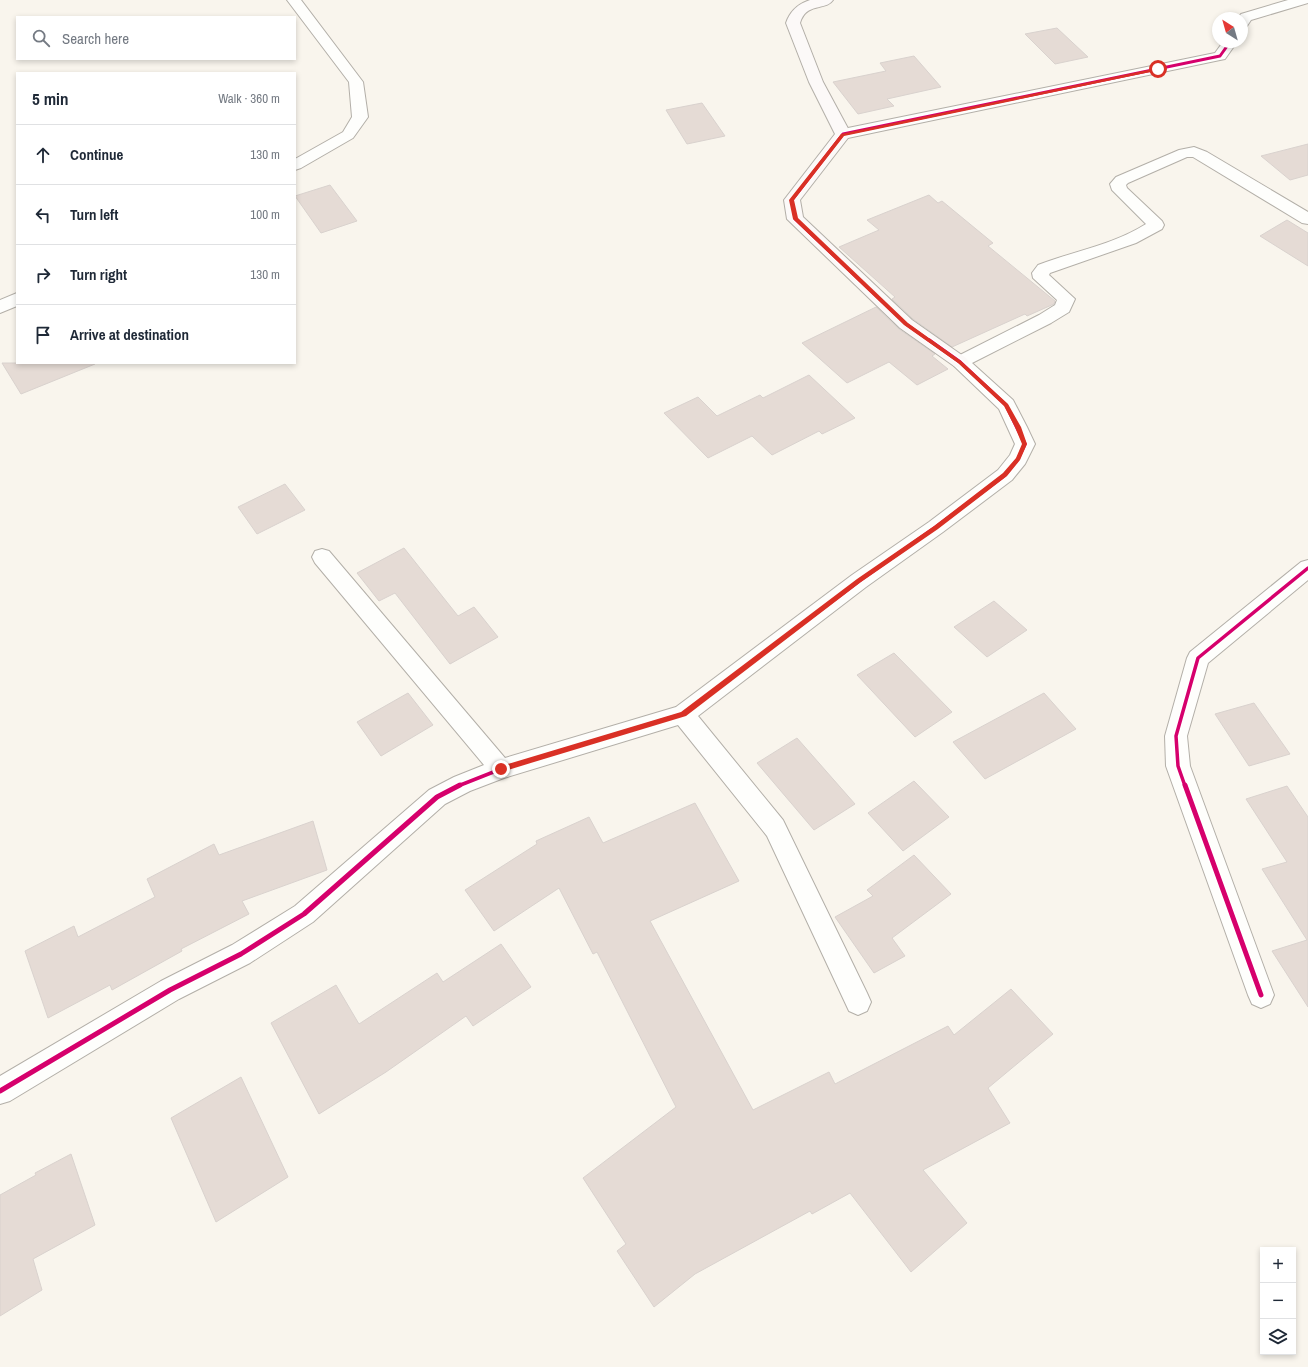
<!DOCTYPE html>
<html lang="en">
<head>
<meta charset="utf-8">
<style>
	:root { --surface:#fff; --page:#f2f2f3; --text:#1f2937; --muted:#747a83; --line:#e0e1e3 }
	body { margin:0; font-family:"Archivo Narrow",sans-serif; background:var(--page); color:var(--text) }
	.controls { position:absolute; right:12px; bottom:12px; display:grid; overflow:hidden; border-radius:0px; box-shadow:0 2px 6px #0003 }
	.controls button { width:36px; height:36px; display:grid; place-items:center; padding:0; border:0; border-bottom:1px solid var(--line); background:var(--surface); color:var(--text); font:20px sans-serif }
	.compass { position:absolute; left:1212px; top:12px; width:36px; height:36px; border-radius:50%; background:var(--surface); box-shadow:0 2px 6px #0003; rotate:323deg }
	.stop { position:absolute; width:12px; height:12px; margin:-9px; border:3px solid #d93025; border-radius:50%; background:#fff }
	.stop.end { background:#d93025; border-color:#fff; box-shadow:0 1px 4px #0008 }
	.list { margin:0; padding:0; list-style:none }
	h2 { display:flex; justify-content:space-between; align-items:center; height:52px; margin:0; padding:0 16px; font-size:17px }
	h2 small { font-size:13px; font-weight:400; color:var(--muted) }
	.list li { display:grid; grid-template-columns:26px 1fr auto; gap:12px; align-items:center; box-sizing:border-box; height:60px; padding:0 16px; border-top:1px solid var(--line) }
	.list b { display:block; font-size:15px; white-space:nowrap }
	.list em { font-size:13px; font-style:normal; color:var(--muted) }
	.icon { flex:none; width:22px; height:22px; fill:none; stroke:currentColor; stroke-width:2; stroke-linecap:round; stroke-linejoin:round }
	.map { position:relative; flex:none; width:1308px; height:1367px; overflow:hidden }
	.search { position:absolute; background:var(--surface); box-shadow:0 2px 6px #0003; left:16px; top:16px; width:280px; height:44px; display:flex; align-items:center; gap:10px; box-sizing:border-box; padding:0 14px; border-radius:0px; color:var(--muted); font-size:15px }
	.panel { position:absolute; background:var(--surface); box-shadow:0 2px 6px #0003; left:16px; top:72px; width:280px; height:292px; border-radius:0px }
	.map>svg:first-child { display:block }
</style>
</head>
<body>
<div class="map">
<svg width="1308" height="1367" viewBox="0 0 1308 1367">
	<rect width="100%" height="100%" fill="#f9f5ed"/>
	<!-- building -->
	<path fill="#e5dbd5" stroke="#d9d2ce" d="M 1057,28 L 1088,57 L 1055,64 L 1025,34 Z
		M 914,56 L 941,87 L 887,99 L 894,106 L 858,114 L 833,82 L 886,71 L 880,63 Z
		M 702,103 L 725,136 L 687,144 L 666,110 Z
		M 1308,144 L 1308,175 L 1290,180 L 1261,156 Z
		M 330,185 L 357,221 L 321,233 L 295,196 Z
		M 929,195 L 938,203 L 942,201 L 993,243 L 988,246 L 1055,301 L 1054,304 L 1027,316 L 1025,314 L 952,347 L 913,319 L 892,299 L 895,297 L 839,247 L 879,230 L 867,220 Z
		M 1287,220 L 1308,233 L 1308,266 L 1260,236 Z
		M 876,307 L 899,329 L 935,354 L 932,356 L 948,369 L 917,385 L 889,362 L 847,383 L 802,343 Z
		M 2,363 L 95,363 L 95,364 L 21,394 Z
		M 809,375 L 855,418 L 822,434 L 819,431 L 772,455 L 752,436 L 708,458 L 664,413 L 698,397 L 717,416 L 760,395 L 763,398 Z
		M 285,484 L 305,510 L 257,534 L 238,507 Z
		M 404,548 L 458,616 L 474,607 L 498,637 L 450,664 L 395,593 L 379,601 L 357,573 Z
		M 994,601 L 1027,630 L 987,657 L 954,627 Z
		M 894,653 L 952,712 L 915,737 L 857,675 Z
		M 408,693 L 433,725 L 381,756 L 357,722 Z
		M 1044,693 L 1076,729 L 985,779 L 953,742 Z
		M 1254,703 L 1290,754 L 1249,766 L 1215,714 Z
		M 797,738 L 855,804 L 814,830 L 757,763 Z
		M 914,781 L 949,817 L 903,851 L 868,813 Z
		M 1287,786 L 1308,817 L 1308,1007 L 1272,951 L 1307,940 L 1262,869 L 1287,862 L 1246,799 Z
		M 695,803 L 739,881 L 650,921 L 753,1110 L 829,1072 L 835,1084 L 948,1026 L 954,1035 L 1011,989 L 1053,1034 L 988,1088 L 1010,1123 L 923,1170 L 967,1223 L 911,1272 L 850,1193 L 812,1214 L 810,1211 L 695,1274 L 654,1307 L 617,1251 L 626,1244 L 583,1178 L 676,1107 L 597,952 L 593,954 L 559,888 L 494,931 L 465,890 L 537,844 L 536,841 L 589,817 L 603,843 Z
		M 313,821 L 327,870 L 242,901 L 249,914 L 181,949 L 182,951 L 112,990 L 110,985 L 48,1018 L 25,951 L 74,926 L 78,937 L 155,897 L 147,879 L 214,844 L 219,855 Z
		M 914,855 L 951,894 L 892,938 L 905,956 L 874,973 L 835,917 L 873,896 L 867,890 Z
		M 501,944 L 531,987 L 473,1026 L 466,1016 L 386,1072 L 319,1114 L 271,1023 L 336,985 L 359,1024 L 437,973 L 443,982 Z
		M 241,1077 L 288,1177 L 216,1222 L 171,1118 Z
		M 71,1154 L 95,1225 L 33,1259 L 42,1290 L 0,1316 L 0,1195 L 36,1175 L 35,1173 Z"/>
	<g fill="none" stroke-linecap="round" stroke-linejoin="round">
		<!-- street casing -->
		<g stroke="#b3afa8" stroke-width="2">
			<path id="street" d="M 287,0 L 301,0 L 363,82 L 368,117 L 353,138 L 301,168 L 295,170 L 295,159 L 343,132 L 352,117 L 349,82 Z
				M 1288,0 L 1308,0 L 1308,3 L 1251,20 L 1247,26 L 1242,27 L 1242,18 L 1238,18 L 1241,14 Z
				M 1223,42 L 1237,42 L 1225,59 L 1220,60 L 843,139 L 838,137 L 835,134 L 838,131 L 843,129 L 1215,53 Z
				M 1194,147 L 1207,152 L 1308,212 L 1308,224 L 1302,223 L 1193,157 L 1187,157 L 1128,183 L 1126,185 L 1127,188 L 1162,221 L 1164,225 L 1162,229 L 1136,243 L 1050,273 L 1049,275 L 1075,299 L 1069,312 L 1051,323 L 972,363 L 1013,400 L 1027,427 L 1035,444 L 1025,464 L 1012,480 L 943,532 L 866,587 L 698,716 L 783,820 L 867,993 L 871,1002 L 867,1011 L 858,1015 L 849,1011 L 767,836 L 678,725 L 504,778 L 470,791 L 445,804 L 313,922 L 250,963 L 179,999 L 10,1101 L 0,1104 L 0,1076 L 161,981 L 232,945 L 295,906 L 429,790 L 454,777 L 484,765 L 315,563 L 312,557 L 315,551 L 322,549 L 329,551 L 505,758 L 676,707 L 852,575 L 929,522 L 998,470 L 1010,455 L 1015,444 L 999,409 L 954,366 L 951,362 L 954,358 L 1039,315 L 1055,305 L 1057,300 L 1033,278 L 1032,273 L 1038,265 C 1074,251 1113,245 1146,224 L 1112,190 L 1110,184 L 1116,177 L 1179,150 Z
				M 17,293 L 17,306 L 0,313 L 0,300 Z
				M 1308,560 L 1308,580 L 1208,663 L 1187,736 L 1190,766 L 1274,995 L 1270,1004 L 1261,1008 L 1252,1004 L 1248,995 L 1166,766 L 1165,736 L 1187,658 L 1190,652 L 1301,562 Z"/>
		</g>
		<!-- secondary casing -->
		<g stroke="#b3afa8" stroke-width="2">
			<path id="secondary" d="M 810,0 L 833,0 C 826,11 806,2 800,23 L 823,82 L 851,134 L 800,200 L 803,217 L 912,320 L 966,358 L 969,362 L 966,366 L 960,368 L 954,366 L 900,328 L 787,219 L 784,200 L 835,134 L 809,82 L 786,23 C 790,11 798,4 810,0 Z"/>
		</g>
		<!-- street -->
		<use href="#street" fill="#fefefc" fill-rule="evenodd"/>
		<!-- secondary -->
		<use href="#secondary" fill="#fcf9f8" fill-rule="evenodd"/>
		<!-- cycleway-far2 casing -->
		<g stroke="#fff" stroke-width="5">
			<path id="cycleway-far2" d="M 930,341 L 906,324 L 795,219 L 792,200 L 843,134 L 1220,56 L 1230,42"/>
		</g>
		<!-- cycleway-far1 casing -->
		<g stroke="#fff" stroke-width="6">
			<path id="cycleway-far1" d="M 458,786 L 501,769 L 683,714 L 859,581 L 936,527 L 1005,475 L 1018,459 L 1025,444 L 1006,405 L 960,362 L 929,340
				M 1185,786 L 1178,766 L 1176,736 L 1198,658 L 1308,568"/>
		</g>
		<!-- cycleway casing -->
		<g stroke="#fff" stroke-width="8">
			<path id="cycleway" d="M 1185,785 L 1261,995
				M 0,1091 L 170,990 L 241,954 L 304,914 L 437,797 L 460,785"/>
		</g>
		<!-- cycleway-far2 -->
		<use href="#cycleway-far2" stroke="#d6006c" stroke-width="3"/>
		<!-- cycleway-far1 -->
		<use href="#cycleway-far1" stroke="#d6006c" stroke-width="3.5"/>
		<!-- cycleway -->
		<use href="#cycleway" stroke="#d6006c" stroke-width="5"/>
	</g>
	<!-- route -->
	<path fill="#d93025" d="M 1158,68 L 1160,70 L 844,136 L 794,200 L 798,218 L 908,323 L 961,361 L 1008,404 L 1021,427 L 1027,444 L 1020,460 L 1007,476 L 938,529 L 861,582 L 686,716 L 501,772 L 498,771 L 497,769 L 501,766 L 681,712 L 857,579 L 934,526 L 1003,473 L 1016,458 L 1022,444 L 1015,427 L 1004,406 L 958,363 L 904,325 L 793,219 L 789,200 L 841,134 Z"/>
</svg>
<div class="controls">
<button>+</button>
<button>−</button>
<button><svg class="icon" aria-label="layers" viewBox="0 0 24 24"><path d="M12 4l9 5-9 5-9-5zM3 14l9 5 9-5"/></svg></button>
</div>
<svg class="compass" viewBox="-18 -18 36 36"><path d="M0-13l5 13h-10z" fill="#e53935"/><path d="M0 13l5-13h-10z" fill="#747a83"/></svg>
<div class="stop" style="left:1158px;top:69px"></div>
<div class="stop end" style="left:501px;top:769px"></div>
<div class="search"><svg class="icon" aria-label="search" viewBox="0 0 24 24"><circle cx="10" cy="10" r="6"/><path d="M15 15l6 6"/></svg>Search here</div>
<section class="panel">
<h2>5 min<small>Walk · 360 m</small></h2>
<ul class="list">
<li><svg class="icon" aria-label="ahead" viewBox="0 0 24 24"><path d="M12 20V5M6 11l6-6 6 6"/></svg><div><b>Continue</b></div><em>130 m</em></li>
<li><svg class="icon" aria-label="left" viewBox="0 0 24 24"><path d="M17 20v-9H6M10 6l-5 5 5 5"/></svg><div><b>Turn left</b></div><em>100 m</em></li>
<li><svg class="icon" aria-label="right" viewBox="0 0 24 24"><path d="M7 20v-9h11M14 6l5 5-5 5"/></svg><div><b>Turn right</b></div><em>130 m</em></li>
<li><svg class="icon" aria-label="arrive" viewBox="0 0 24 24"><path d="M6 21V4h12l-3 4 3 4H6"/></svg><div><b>Arrive at destination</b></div></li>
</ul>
</section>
</div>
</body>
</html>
